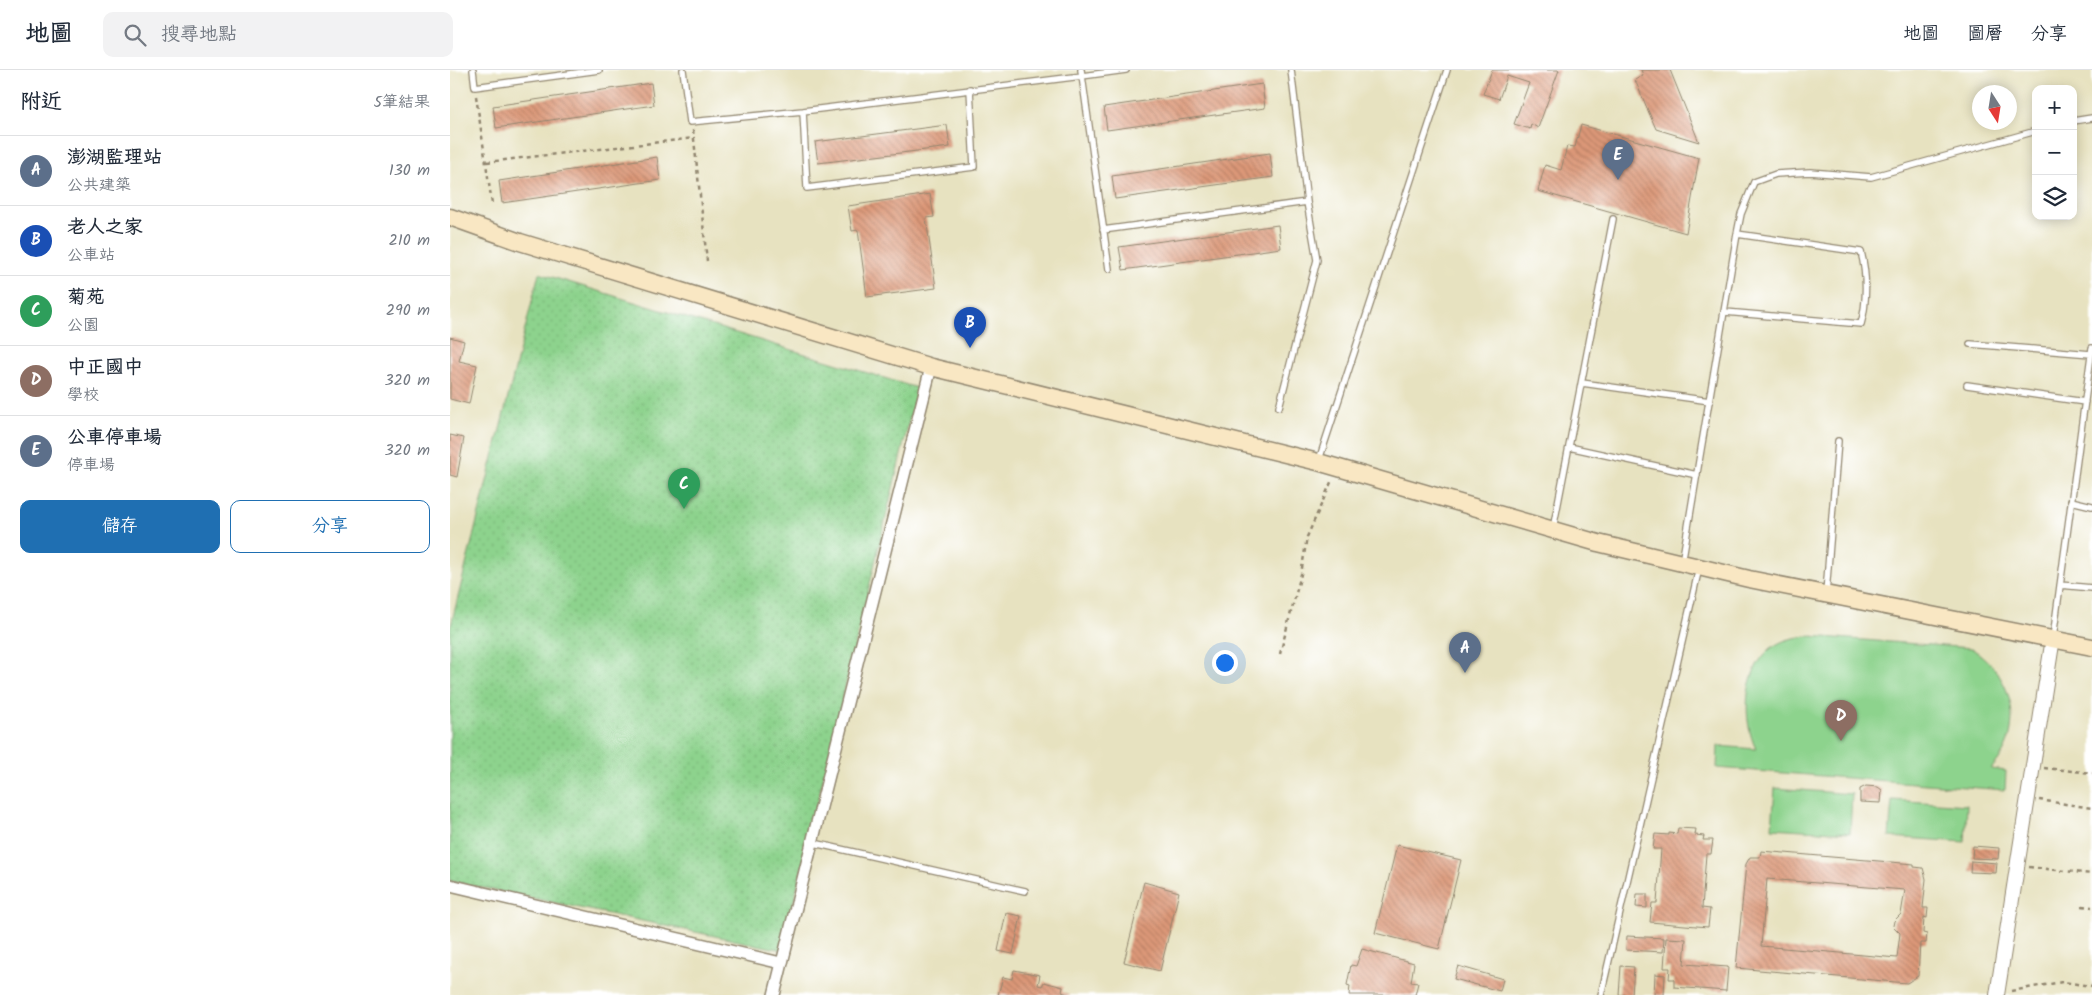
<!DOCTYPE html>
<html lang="zh-TW">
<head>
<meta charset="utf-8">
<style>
	:root { --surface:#fff; --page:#f2f2f3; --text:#1f2937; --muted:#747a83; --line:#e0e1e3; --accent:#1f6fb2 }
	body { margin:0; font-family:Kalam,"LXGW WenKai TC",sans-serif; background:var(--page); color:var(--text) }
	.controls { position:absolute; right:15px; top:15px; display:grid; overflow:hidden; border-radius:10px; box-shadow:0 2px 12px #0003 }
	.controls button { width:45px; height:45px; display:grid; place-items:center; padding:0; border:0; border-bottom:1px solid var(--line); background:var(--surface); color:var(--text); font:25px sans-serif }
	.compass { position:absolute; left:1522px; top:15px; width:45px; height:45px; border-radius:50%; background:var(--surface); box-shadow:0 2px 12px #0003; rotate:168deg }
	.you { position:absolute; left:774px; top:592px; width:18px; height:18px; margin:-12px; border:4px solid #fff; border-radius:50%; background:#1a73e8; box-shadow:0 0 0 8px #1a73e833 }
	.badge { display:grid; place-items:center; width:32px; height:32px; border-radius:50%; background:var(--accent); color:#fff; font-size:16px; font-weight:700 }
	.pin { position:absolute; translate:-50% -41px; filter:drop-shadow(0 1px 2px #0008) }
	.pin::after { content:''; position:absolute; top:26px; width:18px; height:15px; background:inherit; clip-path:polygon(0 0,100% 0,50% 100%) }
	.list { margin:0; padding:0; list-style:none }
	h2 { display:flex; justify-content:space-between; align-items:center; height:65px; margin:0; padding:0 20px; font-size:21px }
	h2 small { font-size:16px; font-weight:400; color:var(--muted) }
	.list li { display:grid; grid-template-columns:32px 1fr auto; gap:15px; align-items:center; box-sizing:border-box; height:70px; padding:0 20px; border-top:1px solid var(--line) }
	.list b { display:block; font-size:19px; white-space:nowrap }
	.list p { margin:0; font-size:16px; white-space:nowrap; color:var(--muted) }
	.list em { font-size:16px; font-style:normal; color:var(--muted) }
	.actions { display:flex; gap:10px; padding:15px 20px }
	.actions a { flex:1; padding:11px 0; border:1px solid var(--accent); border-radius:10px; text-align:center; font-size:18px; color:var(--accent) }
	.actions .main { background:var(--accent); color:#fff }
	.icon { flex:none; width:28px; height:28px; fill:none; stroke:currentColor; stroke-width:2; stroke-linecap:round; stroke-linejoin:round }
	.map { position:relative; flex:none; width:1642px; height:925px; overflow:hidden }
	header { display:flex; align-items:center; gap:30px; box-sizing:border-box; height:70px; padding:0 25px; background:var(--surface); border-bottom:1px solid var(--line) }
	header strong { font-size:24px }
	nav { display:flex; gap:28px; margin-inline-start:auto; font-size:18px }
	.search { width:350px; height:45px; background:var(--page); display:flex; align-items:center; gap:12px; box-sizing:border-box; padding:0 18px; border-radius:10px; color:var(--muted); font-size:19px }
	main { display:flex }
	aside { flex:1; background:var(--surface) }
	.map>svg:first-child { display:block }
</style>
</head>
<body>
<header>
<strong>地圖</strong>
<div class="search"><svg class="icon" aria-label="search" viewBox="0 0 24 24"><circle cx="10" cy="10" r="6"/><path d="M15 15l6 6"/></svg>搜尋地點</div>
<nav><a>地圖</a><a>圖層</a><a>分享</a></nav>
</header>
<main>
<aside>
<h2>附近<small>5筆結果</small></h2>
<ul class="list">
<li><span class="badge" style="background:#5c6f8a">A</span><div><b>澎湖監理站</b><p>公共建築</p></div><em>130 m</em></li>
<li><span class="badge" style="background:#1a4fb4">B</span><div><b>老人之家</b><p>公車站</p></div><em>210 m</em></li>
<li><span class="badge" style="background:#2e9e5b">C</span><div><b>菊苑</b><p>公園</p></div><em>290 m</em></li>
<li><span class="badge" style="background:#8d6e63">D</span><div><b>中正國中</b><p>學校</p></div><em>320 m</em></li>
<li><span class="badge" style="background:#5c6f8a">E</span><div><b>公車停車場</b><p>停車場</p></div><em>320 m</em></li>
</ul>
<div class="actions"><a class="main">儲存</a><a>分享</a></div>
</aside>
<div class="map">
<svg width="1642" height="925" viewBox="0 0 1642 925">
	<defs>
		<pattern id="park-dots" width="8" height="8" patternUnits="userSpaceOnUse" patternTransform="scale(1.25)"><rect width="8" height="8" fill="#8dd38d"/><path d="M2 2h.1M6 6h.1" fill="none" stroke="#7bb579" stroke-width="1.8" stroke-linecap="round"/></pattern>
		<pattern id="building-back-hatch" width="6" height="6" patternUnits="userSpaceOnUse" patternTransform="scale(1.25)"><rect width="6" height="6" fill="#dc9878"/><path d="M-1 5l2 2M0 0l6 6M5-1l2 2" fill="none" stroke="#b47c62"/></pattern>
	</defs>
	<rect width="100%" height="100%" fill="#fff"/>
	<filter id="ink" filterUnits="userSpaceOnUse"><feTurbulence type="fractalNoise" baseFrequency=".02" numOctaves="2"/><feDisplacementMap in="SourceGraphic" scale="10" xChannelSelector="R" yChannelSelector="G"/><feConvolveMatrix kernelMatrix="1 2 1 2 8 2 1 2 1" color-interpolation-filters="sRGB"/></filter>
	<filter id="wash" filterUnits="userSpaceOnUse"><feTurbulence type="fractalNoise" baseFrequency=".0096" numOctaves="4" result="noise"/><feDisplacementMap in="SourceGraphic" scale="20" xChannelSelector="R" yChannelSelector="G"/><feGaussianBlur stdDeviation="1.12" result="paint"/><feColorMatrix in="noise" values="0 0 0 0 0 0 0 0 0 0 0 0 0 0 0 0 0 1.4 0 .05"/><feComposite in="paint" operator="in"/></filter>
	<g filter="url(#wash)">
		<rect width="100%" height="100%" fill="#e7e2c0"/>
		<!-- green -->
		<path fill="#8dd38d" stroke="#647e56" d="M 1360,566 L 1521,578 C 1564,605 1577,661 1541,699 L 1556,701 L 1555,720 L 1267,698 L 1268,676 L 1306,679 C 1292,650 1293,602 1320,579 C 1332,569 1346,567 1360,566 Z
			M 1325,718 L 1402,724 L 1400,763 L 1322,758 Z
			M 1442,730 L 1517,735 L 1515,772 L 1439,767 Z"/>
		<!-- park -->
		<path fill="url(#park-dots)" stroke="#647e56" d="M 89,203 L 467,318 L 332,880 L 0,811 L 0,559 Z"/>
		<g id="blocks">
			<!-- building -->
			<path fill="url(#building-back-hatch)" fill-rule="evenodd" d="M 1042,0 L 1109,0 L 1088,58 L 1081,54 L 1080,59 L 1064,54 L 1079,13 L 1057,6 L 1049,29 L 1033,24 Z
				M 1191,0 L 1220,0 L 1249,72 L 1206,59 L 1185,10 L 1193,5 Z
				M 201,13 L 204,35 L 46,58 L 43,36 Z
				M 812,14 L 815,38 L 657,60 L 654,37 Z
				M 497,55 L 500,77 L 368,93 L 365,72 Z
				M 1131,55 L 1249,88 L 1236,163 L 1088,121 L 1095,95 L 1111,100 L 1117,76 L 1125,77 Z
				M 820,83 L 823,107 L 665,129 L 662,106 Z
				M 207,87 L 210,110 L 52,133 L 49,111 Z
				M 480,124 L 484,147 L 476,148 L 486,218 L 417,227 L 408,160 L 402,161 L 398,136 Z
				M 828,155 L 831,178 L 673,200 L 669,177 Z
				M 0,267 L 14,271 L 9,291 L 27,295 L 19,334 L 0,329 Z
				M 0,365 L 14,368 L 7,407 L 0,405 Z
				M 1416,716 L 1428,717 L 1432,720 L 1431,733 L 1410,732 L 1410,719 Z
				M 1228,758 L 1246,759 L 1245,765 L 1254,766 L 1253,770 L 1263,770 L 1261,784 L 1256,784 L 1252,838 L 1260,839 L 1258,857 L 1200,852 L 1202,833 L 1207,833 L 1211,779 L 1203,779 L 1205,764 L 1219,765 L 1219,763 L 1227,764 Z
				M 947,775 L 1011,790 L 989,879 L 925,863 Z
				M 1523,776 L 1549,778 L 1548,789 L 1522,788 Z
				M 1311,781 L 1464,794 L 1464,797 L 1473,798 L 1476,809 L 1473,838 L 1478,838 L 1477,848 L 1474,847 L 1473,863 L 1477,864 L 1476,873 L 1470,873 L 1468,906 L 1457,913 L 1286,898 L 1296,794 L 1300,787 L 1310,787 ZM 1317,809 L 1455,820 L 1451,844 L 1444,851 L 1443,856 L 1450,863 L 1447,888 L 1311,876 Z
				M 1521,791 L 1547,793 L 1546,803 L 1520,802 Z
				M 694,812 L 729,822 L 710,901 L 674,892 Z
				M 1187,824 L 1197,824 L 1197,838 L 1186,837 Z
				M 556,843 L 571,846 L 563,884 L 548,881 Z
				M 1177,866 L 1214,868 L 1213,882 L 1176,880 Z
				M 1216,868 L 1236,869 L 1234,894 L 1278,897 L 1276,921 L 1224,917 L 1224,909 L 1219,909 L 1220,898 L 1214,898 Z
				M 912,879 L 964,893 L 961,912 L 968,913 L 965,925 L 899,925 L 900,916 L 897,915 L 901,895 L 906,896 Z
				M 1008,896 L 1053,909 L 1050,921 L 1004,909 Z
				M 1171,896 L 1184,897 L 1182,925 L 1169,925 Z
				M 564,900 L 590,905 L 588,915 L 592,916 L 594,912 L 613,917 L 612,922 L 621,925 L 548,925 L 553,907 L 562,909 Z
				M 1205,904 L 1215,905 L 1214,925 L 1204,925 Z"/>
		</g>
	</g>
	<g filter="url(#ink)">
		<use href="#blocks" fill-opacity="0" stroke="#91866f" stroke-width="1"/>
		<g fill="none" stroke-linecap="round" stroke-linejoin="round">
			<!-- service casing -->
			<g stroke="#91866f" stroke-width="8">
				<path id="service" d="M 23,0 L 25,17 L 149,0
					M 233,0 L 240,52 L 353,41 L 632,6 L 631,0
					M 353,41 L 357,118 L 524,97 L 520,19
					M 1623,51 L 1642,48
					M 653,160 L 857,132 L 841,0
					M 659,199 L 632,6 L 676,0
					M 1275,242 L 1411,254 C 1417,233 1417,204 1411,182 L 1287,164
					M 1520,274 L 1641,284
					M 1132,313 L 1260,331
					M 1517,315 L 1635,332
					M 829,337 L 867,190 L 857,132
					M 1119,377 L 1247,405
					M 869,390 L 997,0
					M 1621,431 L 1642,436
					M 1103,459 L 1163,149
					M 1232,493 L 1287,164 L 1291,144 L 1304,112 L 1326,104 L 1360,102 L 1421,107 L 1586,61
					M 1610,515 L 1642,518
					M 1376,523 L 1388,371
					M 1603,568 L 1642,278
					M 364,773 L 575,821
					M 1151,925 L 1249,498"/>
			</g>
			<!-- minor casing -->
			<g stroke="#91866f" stroke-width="14">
				<path id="minor" d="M 0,815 L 331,893
					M 324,925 L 481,297"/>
			</g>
			<!-- tertiary casing -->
			<g stroke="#91866f" stroke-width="16">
				<path id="tertiary" d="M 1547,925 L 1603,568"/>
			</g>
			<!-- secondary casing -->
			<g stroke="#91866f" stroke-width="19">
				<path id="secondary" d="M 0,147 L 70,172 L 481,297 L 868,392 L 1148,473 L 1299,509 L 1642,577"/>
			</g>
			<!-- path -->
			<path stroke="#91866f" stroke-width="2.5" stroke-dasharray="4 4" stroke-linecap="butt" d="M 26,26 L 42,134
				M 243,60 L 257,191
				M 37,92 L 245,68
				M 830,584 L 851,504 L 857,467 L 882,410
				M 1594,698 L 1642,703
				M 1589,730 L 1642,738
				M 1579,797 L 1642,804
				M 1632,836 L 1642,837
				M 1561,921 L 1612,912 L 1642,916"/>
			<!-- service -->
			<use href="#service" stroke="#fff" stroke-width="5.5"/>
			<!-- minor -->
			<use href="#minor" stroke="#fff" stroke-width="11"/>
			<!-- tertiary -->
			<use href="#tertiary" stroke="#fff" stroke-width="14"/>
			<!-- secondary -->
			<use href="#secondary" stroke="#f9e7c3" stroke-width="16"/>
		</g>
	</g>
</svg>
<div class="controls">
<button>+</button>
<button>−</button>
<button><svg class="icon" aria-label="layers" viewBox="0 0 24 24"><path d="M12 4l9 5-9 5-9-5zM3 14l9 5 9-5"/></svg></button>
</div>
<svg class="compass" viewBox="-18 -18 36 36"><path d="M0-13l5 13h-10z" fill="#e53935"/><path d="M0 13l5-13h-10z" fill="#747a83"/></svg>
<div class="you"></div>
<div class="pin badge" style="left:1015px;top:603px;background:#5c6f8a">A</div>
<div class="pin badge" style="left:520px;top:278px;background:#1a4fb4">B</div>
<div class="pin badge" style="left:234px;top:439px;background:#2e9e5b">C</div>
<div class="pin badge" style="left:1391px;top:671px;background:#8d6e63">D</div>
<div class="pin badge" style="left:1168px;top:110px;background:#5c6f8a">E</div>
</div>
</main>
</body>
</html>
